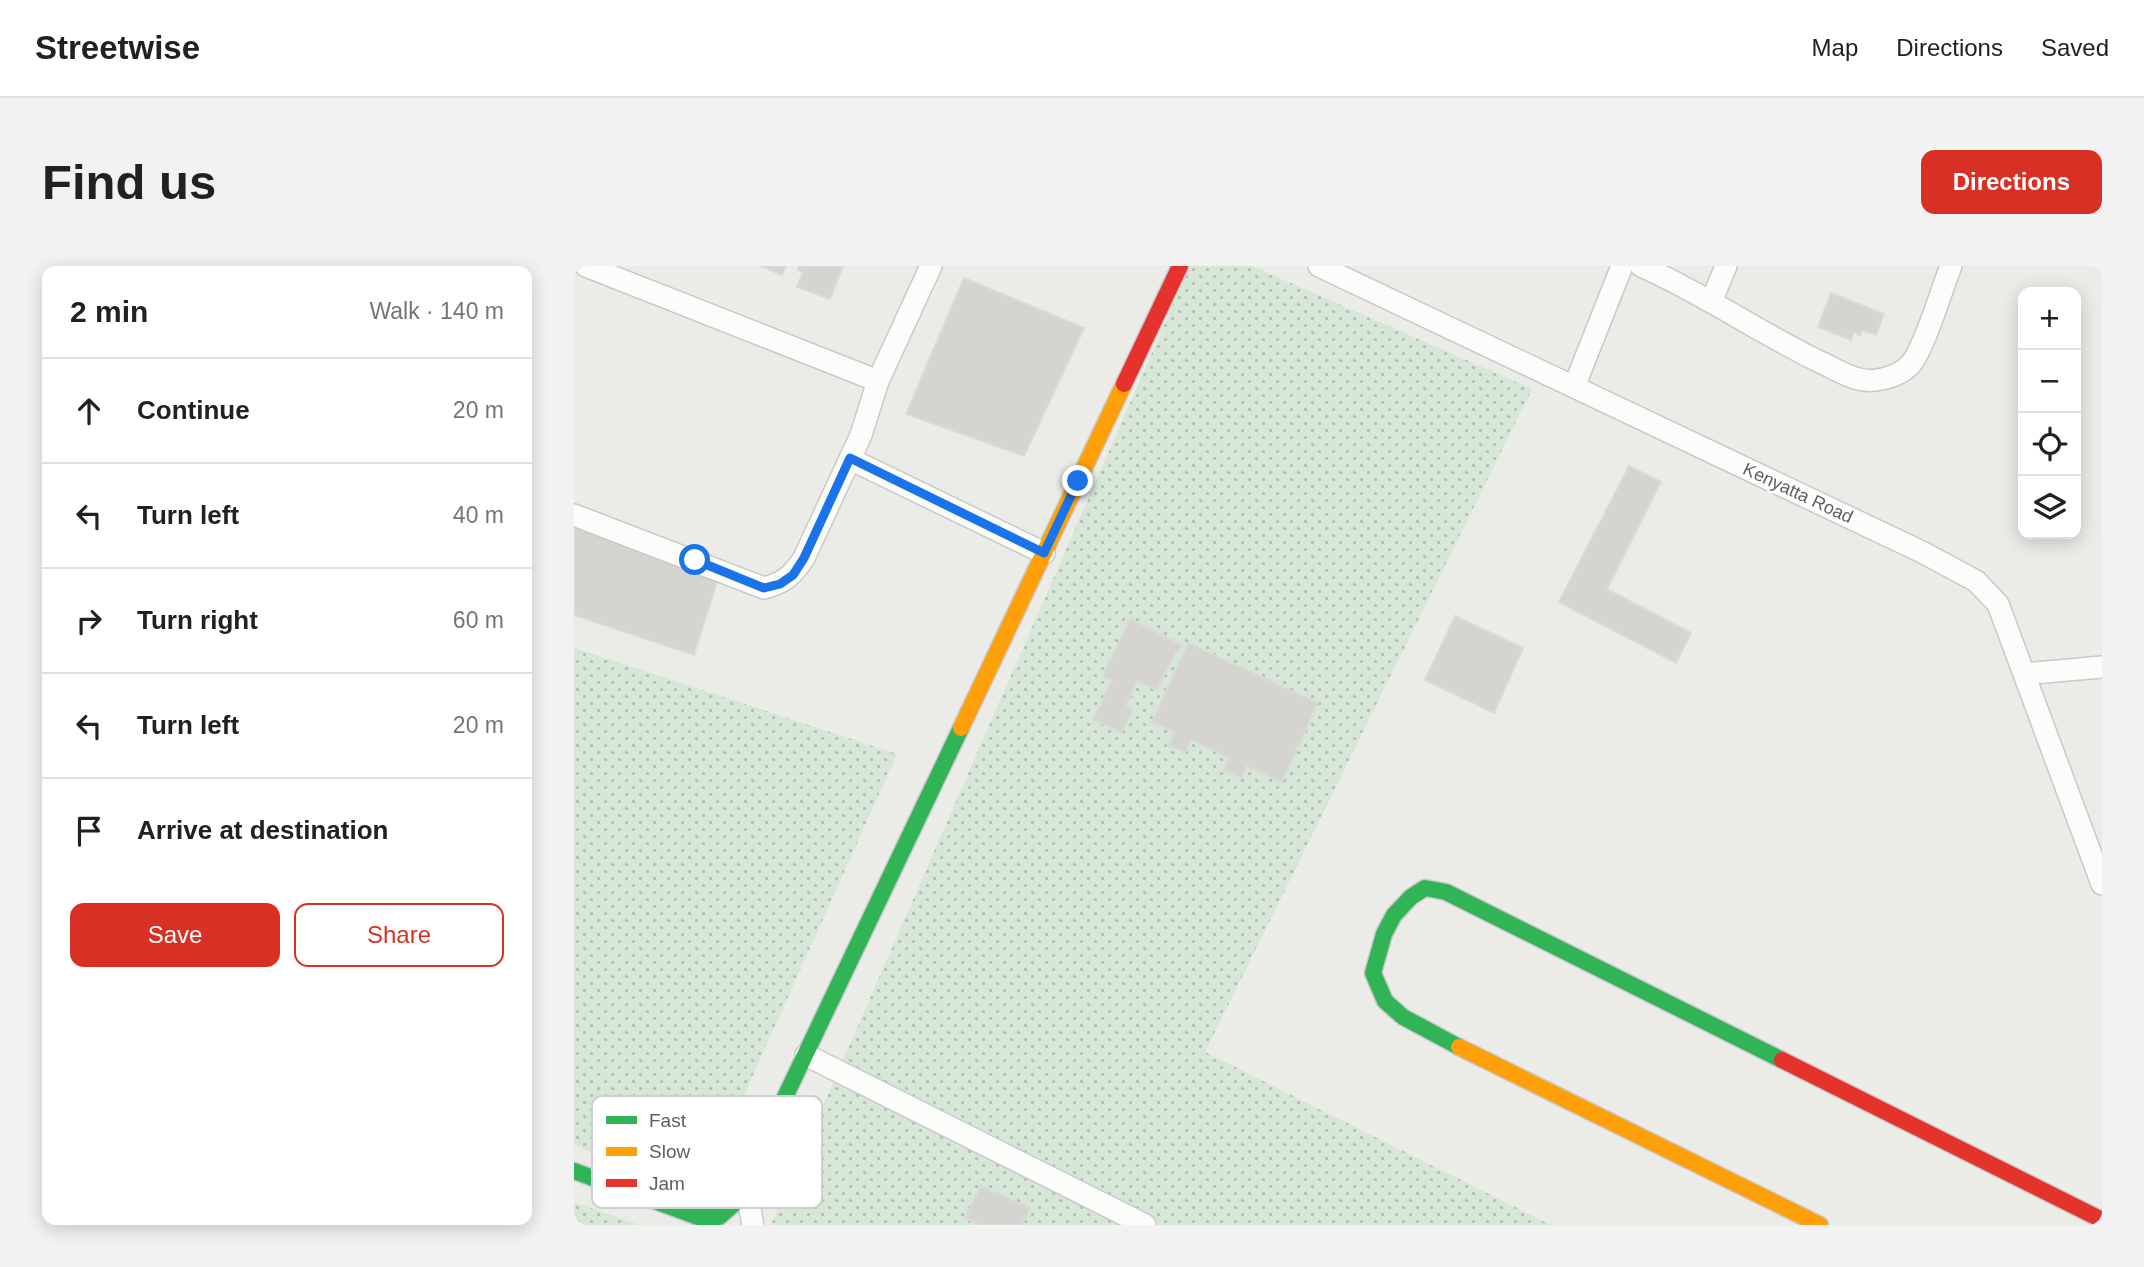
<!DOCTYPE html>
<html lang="en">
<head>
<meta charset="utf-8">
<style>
	:root { --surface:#fff; --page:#f2f2f2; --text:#202124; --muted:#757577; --line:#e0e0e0; --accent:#d93025 }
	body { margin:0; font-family:Helvetica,sans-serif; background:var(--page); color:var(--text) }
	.controls { position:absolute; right:21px; top:21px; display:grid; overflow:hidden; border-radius:14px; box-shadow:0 4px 18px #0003 }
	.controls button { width:63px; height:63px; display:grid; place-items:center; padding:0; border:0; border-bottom:2px solid var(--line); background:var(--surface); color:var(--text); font:35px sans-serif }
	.stop { position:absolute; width:21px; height:21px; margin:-16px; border:5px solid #1a73e8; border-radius:50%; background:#fff }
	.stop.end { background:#1a73e8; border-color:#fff; box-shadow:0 2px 7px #0008 }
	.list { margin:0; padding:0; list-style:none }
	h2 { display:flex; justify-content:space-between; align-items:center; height:91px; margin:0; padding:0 28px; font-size:30px }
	h2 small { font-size:23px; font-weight:400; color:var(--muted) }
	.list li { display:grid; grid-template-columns:46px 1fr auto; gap:21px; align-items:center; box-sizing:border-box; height:105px; padding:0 28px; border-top:2px solid var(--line) }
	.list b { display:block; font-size:26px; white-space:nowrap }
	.list em { font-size:23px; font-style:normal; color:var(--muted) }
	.actions { display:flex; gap:14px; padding:21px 28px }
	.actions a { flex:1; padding:16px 0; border:2px solid var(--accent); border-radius:14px; text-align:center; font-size:24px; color:var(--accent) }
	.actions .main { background:var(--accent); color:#fff }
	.icon { flex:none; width:38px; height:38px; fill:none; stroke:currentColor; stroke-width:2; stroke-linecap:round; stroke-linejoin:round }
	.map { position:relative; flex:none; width:1528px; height:959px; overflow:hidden; border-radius:14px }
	header { display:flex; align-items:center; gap:42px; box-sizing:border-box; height:98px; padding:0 35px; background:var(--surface); border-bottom:2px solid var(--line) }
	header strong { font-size:33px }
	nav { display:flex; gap:38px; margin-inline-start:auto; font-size:24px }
	.intro { display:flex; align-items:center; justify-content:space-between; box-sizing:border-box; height:168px; padding:0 42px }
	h1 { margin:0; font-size:49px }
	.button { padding:18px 32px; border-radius:14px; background:var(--accent); color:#fff; font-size:24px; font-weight:700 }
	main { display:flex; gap:42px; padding:0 42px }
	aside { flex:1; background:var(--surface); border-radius:14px; box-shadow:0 4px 18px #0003 }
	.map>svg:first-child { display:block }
</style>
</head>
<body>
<header>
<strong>Streetwise</strong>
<nav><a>Map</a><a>Directions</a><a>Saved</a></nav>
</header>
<div class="intro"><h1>Find us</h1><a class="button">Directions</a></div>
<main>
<aside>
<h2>2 min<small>Walk · 140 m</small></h2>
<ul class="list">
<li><svg class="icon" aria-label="ahead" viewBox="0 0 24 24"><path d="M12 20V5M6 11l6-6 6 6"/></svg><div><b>Continue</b></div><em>20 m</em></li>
<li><svg class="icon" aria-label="left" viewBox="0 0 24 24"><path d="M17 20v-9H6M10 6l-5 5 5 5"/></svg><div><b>Turn left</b></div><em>40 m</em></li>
<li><svg class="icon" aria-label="right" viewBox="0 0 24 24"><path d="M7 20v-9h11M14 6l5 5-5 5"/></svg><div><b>Turn right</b></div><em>60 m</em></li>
<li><svg class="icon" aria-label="left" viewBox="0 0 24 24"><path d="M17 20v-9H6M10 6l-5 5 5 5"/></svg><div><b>Turn left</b></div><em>20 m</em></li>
<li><svg class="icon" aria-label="arrive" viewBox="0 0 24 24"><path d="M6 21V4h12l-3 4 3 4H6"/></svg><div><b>Arrive at destination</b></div></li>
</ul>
<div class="actions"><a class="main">Save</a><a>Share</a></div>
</aside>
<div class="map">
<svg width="1528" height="959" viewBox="0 0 1528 959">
	<defs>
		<pattern id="garden-dots" width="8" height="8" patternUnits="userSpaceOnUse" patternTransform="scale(1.75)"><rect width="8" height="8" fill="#d6e6d7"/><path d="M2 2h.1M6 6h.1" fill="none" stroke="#b1beb2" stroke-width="1.8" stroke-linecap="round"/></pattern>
	</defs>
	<rect width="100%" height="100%" fill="#ebebe7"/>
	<!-- garden -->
	<path fill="url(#garden-dots)" d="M 616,0 L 678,0 L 958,123 L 631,786 L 977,959 L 197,959 Z
		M 0,382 L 323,488 L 126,927 L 0,879 Z
		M 0,936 L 65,959 L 0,959 Z"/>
	<!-- building -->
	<path fill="#d5d4d1" stroke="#dadad6" stroke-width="2" d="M 187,0 L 212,0 L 208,9 Z
		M 225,0 L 269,0 L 256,33 L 223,21 L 229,6 L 224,4 Z
		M 390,12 L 510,62 L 450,190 L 332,148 Z
		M 1257,27 L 1310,48 L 1302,69 L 1288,64 L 1286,69 L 1280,66 L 1277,74 L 1244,61 Z
		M 1055,200 L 1087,216 L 1033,323 L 1117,367 L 1102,397 L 985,336 Z
		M 0,252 L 145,309 L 120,389 L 0,349 Z
		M 881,350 L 949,382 L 920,447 L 851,414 Z
		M 556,353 L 608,379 L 604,387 L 602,386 L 583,424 L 563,415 L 552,439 L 559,443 L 547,467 L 519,453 L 538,415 L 529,410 Z
		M 614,377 L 744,437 L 708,516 L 673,500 L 667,512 L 650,504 L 656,492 L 617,474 L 611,486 L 595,479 L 601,466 L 578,456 Z
		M 407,920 L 456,942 L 448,959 L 405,959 L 391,952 Z"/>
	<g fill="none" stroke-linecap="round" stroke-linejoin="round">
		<!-- street casing -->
		<g stroke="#c9c9c9" stroke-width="24">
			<path id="street" d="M 12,0 L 304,115
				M 745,0 L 1348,286 L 1402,315 L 1424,338 L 1528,618
				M 1067,0 C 1128,27 1183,65 1242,94 C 1255,100 1268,108 1281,112 C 1298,118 1323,112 1336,99 C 1350,84 1368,22 1377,0
				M 1137,36 L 1152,0
				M 1000,121 L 1048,0
				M 276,193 L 470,287
				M 0,249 L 190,322 C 210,317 219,309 230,292 L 287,169 L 304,115 L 357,0
				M 1450,408 L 1528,401
				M 232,789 L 571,959
				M 171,918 L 179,959"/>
		</g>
		<!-- fast casing -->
		<g stroke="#c9c9c9" stroke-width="19">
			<path id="fast" d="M 885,781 L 829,751 L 811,735 L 799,707 L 810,668 L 820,649 L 837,631 L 851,622 L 872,626 L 1208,794
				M 0,905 L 124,951 L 145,951 L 160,938 L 387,462"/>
		</g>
		<!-- slow casing -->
		<g stroke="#c9c9c9" stroke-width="19">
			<path id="slow" d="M 387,462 L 550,118
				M 885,781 L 1246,959"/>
		</g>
		<!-- jam casing -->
		<g stroke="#c9c9c9" stroke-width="19">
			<path id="jam" d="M 550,118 L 606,0
				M 1208,794 L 1528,954"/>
		</g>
		<!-- street -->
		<use href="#street" stroke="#fcfcfb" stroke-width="21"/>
		<!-- fast -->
		<use href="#fast" stroke="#30b455" stroke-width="16"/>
		<!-- slow -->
		<use href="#slow" stroke="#ff9f0a" stroke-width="16"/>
		<!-- jam -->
		<use href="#jam" stroke="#e5322d" stroke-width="16"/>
	</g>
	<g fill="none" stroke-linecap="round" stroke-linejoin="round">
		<!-- route -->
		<path stroke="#1a73e8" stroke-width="9" d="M 121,294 L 190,322 L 206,318 L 219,309 L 230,292 L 276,192 L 470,287 L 504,215"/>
	</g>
	<g text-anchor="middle" stroke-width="5" stroke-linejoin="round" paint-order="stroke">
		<!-- street labels -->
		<g font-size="18" fill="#5c5e63" stroke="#fff">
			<text transform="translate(1224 227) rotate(25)" y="6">Kenyatta Road</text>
		</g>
	</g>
	<!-- legend -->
	<rect x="18" y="830" width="230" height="112" rx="10" fill="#fff" stroke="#cecfd0" stroke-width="2"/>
	<rect x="32" y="850" width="31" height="8" fill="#30b455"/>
	<rect x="32" y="881" width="31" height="9" fill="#ff9f0a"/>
	<rect x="32" y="913" width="31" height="8" fill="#e5322d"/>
	<g font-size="19" fill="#5c5e63">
		<text x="75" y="861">Fast</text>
		<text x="75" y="892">Slow</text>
		<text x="75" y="924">Jam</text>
	</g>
</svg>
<div class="controls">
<button>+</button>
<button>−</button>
<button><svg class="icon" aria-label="locate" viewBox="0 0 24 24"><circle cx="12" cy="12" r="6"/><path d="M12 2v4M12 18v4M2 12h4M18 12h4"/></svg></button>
<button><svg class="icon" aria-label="layers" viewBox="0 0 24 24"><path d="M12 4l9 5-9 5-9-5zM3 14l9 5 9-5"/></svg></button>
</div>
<div class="stop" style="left:121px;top:294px"></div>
<div class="stop end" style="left:504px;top:215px"></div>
</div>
</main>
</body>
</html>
